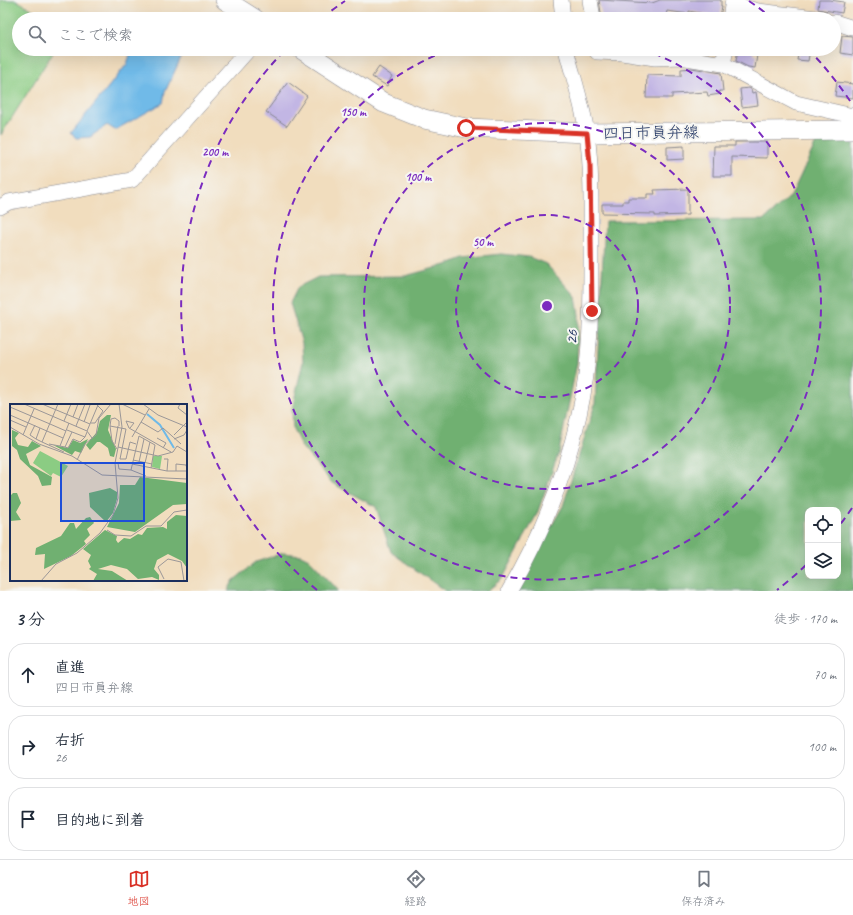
<!DOCTYPE html>
<html lang="ja">
<head>
<meta charset="utf-8">
<style>
	:root { --surface:#fff; --page:#f2f2f3; --text:#1f2937; --muted:#747a83; --line:#e0e1e3; --accent:#d93025 }
	body { margin:0; font-family:Caveat,"Klee One",sans-serif; background:var(--page); color:var(--text) }
	.controls { position:absolute; right:12px; bottom:12px; display:grid; overflow:hidden; border-radius:8px; box-shadow:0 4px 16px #0002 }
	.controls button { width:36px; height:36px; display:grid; place-items:center; padding:0; border:0; border-bottom:1px solid var(--line); background:var(--surface); color:var(--text); font:20px sans-serif }
	.stop { position:absolute; width:12px; height:12px; margin:-9px; border:3px solid #d93025; border-radius:50%; background:#fff }
	.stop.end { background:#d93025; border-color:#fff; box-shadow:0 1px 4px #0008 }
	.list { margin:0; padding:0; list-style:none }
	h2 { display:flex; justify-content:space-between; align-items:center; height:52px; margin:0; padding:0 16px; font-size:17px }
	h2 small { font-size:13px; font-weight:400; color:var(--muted) }
	.list li { display:grid; grid-template-columns:26px 1fr auto; gap:12px; align-items:center; box-sizing:border-box; height:64px; margin:0 8px 8px; padding:0 8px; border:1px solid var(--line); border-radius:16px }
	.list b { display:block; font-size:15px; white-space:nowrap }
	.list p { margin:0; font-size:13px; white-space:nowrap; color:var(--muted) }
	.list em { font-size:13px; font-style:normal; color:var(--muted) }
	.icon { flex:none; width:22px; height:22px; fill:none; stroke:currentColor; stroke-width:2; stroke-linecap:round; stroke-linejoin:round }
	.map { position:relative; flex:none; width:853px; height:591px; overflow:hidden }
	.search { position:absolute; background:var(--surface); box-shadow:0 4px 16px #0002; left:12px; right:12px; top:12px; height:44px; display:flex; align-items:center; gap:10px; box-sizing:border-box; padding:0 14px; border-radius:22px; color:var(--muted); font-size:15px }
	.sheet { height:268px; background:var(--surface) }
	nav { display:flex; justify-content:space-around; align-items:center; box-sizing:border-box; height:56px; border-top:1px solid var(--line); background:var(--surface); font-size:11px; color:var(--muted) }
	nav a { display:grid; justify-items:center; gap:2px }
	nav .on { color:var(--accent) }
	.map>svg:first-child { display:block }
</style>
</head>
<body>
<div class="map">
<svg width="853" height="591" viewBox="0 0 853 591">
	<rect width="100%" height="100%" fill="#f6f6f2"/>
	<filter id="ink" filterUnits="userSpaceOnUse"><feTurbulence type="fractalNoise" baseFrequency=".025" numOctaves="2"/><feDisplacementMap in="SourceGraphic" scale="8" xChannelSelector="R" yChannelSelector="G"/><feConvolveMatrix kernelMatrix="1 2 1 2 8 2 1 2 1" color-interpolation-filters="sRGB"/></filter>
	<filter id="wash" filterUnits="userSpaceOnUse"><feTurbulence type="fractalNoise" baseFrequency=".012" numOctaves="4" result="noise"/><feDisplacementMap in="SourceGraphic" scale="16" xChannelSelector="R" yChannelSelector="G"/><feGaussianBlur stdDeviation="0.9" result="paint"/><feColorMatrix in="noise" values="0 0 0 0 0 0 0 0 0 0 0 0 0 0 0 0 0 1.4 0 .05"/><feComposite in="paint" operator="in"/></filter>
	<g filter="url(#wash)">
		<rect width="100%" height="100%" fill="#f1ddbe"/>
		<!-- green -->
		<path fill="#8bcc83" stroke="#537e70" d="M 0,0 L 16,0 L 49,19 L 19,19 L 19,49 L 55,49 L 1,135 Z"/>
		<!-- forest -->
		<path fill="#70b071" stroke="#467068" fill-rule="evenodd" d="M 818,138 L 853,139 L 853,591 L 514,591 L 563,506 L 595,404 L 605,221 L 764,220 L 791,196 ZM 808,510 L 838,510 L 838,576 L 808,576 Z
			M 501,254 L 529,257 L 546,264 L 576,297 L 579,315 L 577,363 L 559,452 L 537,514 L 503,578 L 487,591 L 445,591 L 391,552 L 376,507 L 332,483 L 301,446 L 293,429 L 292,409 L 303,362 L 302,343 L 290,303 L 298,287 L 318,277 L 405,276 L 446,265 L 463,258 Z
			M 283,553 L 301,555 L 309,559 L 339,591 L 228,591 L 233,581 L 256,562 Z"/>
		<!-- water -->
		<path fill="#6fbae8" stroke="#4574a3" d="M 132,49 L 185,49 L 165,92 L 163,103 L 115,130 L 107,125 L 90,137 L 76,138 L 71,133 L 127,64 Z"/>
		<g id="blocks">
			<!-- building -->
			<path fill="#c2b6e4" d="M 599,0 L 652,3 L 660,0 L 721,0 L 721,6 L 722,6 L 720,17 L 689,11 L 689,14 L 667,11 L 665,19 L 602,19 Z
				M 819,0 L 830,0 L 844,2 L 842,13 L 818,9 Z
				M 842,36 L 853,37 L 853,55 L 840,53 Z
				M 738,49 L 754,49 L 753,55 L 757,55 L 755,68 L 748,67 L 736,61 Z
				M 799,49 L 810,49 L 808,61 L 797,60 Z
				M 379,67 L 392,76 L 387,86 L 372,77 Z
				M 692,68 L 721,73 L 723,91 L 719,91 L 720,94 L 708,96 L 707,92 L 672,94 L 672,98 L 646,98 L 647,75 L 681,76 L 681,69 Z
				M 288,82 L 307,96 L 287,126 L 266,112 Z
				M 837,82 L 853,84 L 853,98 L 835,96 Z
				M 749,88 L 751,89 L 752,93 L 756,92 L 758,105 L 742,107 L 740,89 Z
				M 735,142 L 767,142 L 767,158 L 732,157 L 732,176 L 713,176 L 714,146 L 735,146 Z
				M 684,146 L 684,159 L 667,160 L 667,147 Z
				M 688,189 L 688,215 L 655,216 L 655,214 L 602,213 L 602,204 L 623,204 L 623,201 L 628,201 L 628,198 L 647,198 L 647,194 L 655,194 L 654,190 Z"/>
		</g>
	</g>
	<g filter="url(#ink)">
		<use href="#blocks" fill-opacity="0" stroke="#86868e" stroke-width="1"/>
		<g fill="none" stroke-linecap="round" stroke-linejoin="round">
			<!-- minor casing -->
			<g stroke="#86868e" stroke-width="16">
				<path id="minor" d="M 561,0 L 563,19
					M 590,0 L 593,19
					M 732,4 L 758,11 L 824,19
					M 730,19 L 733,0
					M 834,22 L 853,28
					M 597,49 L 597,52 L 622,53 L 655,58 L 680,57 L 723,64
					M 726,49 L 723,64 L 796,103 L 853,116
					M 0,207 L 9,202 L 132,180 L 249,49
					M 509,591 C 541,536 565,477 579,415 C 592,359 591,300 591,243 C 591,207 592,170 587,134 C 583,105 573,77 566,49"/>
			</g>
			<!-- major casing -->
			<g stroke="#86868e" stroke-width="20">
				<path id="major" d="M 225,0 L 255,19
					M 301,49 L 384,103 L 424,119 L 466,128 L 587,133 L 853,130"/>
			</g>
			<!-- minor -->
			<use href="#minor" stroke="#fff" stroke-width="15"/>
			<!-- major -->
			<use href="#major" stroke="#fff" stroke-width="19"/>
		</g>
	</g>
	<g fill="none" stroke-linecap="round" stroke-linejoin="round" filter="url(#ink)">
		<!-- route -->
		<path stroke="#d93025" stroke-width="5" d="M 466,128 L 587,133 L 590,165 L 592,311"/>
	</g>
	<!-- distance rings -->
	<g fill="none" stroke="#7b2cbf" stroke-width="2" stroke-dasharray="7 5">
		<circle cx="547" cy="306" r="91"/>
		<circle cx="547" cy="306" r="183"/>
		<path d="M643 49A274 274 0 1 1 451 49"/>
		<path d="M852 508A366 366 0 0 1 839 526M806 565A366 366 0 0 1 777 590M317 590A366 366 0 0 1 286 49M322 18A366 366 0 0 1 345 1M749 1A366 366 0 0 1 772 18M808 49A366 366 0 0 1 852 104"/>
	</g>
	<g text-anchor="middle" stroke-width="4" stroke-linejoin="round" paint-order="stroke">
		<!-- street labels -->
		<g font-size="16" fill="#1b2f5e" stroke="#f6f6f2">
			<text transform="translate(651 132) rotate(-1)" y="6">四日市員弁線</text>
			<text transform="translate(571 337) rotate(-86)" y="6">26</text>
		</g>
	</g>
	<!-- overview -->
	<g transform="translate(10 404)">
		<rect width="177" height="177" fill="#f1ddbe"/>
		<path d="M 30,47 L 58,62 L 51,73 L 43,69 L 41,72 L 23,59 ZM 143,52 L 152,52 L 150,65 L 142,63 Z" fill="#8bcc83"/>
		<path d="M 97,11 L 101,11 L 98,26 L 106,45 L 104,53 L 100,52 L 98,44 L 90,38 L 87,38 L 80,46 L 76,41 L 87,28 L 90,17 ZM 2,26 L 9,29 L 5,34 L 8,41 L 18,43 L 22,37 L 31,42 L 16,50 L 20,61 L 42,73 L 41,81 L 32,82 L 28,72 L 10,55 L 7,46 L 2,42 ZM 63,36 L 70,39 L 78,35 L 71,49 L 65,47 L 62,51 L 43,41 L 58,44 ZM 130,73 L 177,79 L 177,100 L 163,101 L 125,128 L 97,123 L 109,99 L 110,81 L 125,81 ZM 100,84 L 107,88 L 107,95 L 103,109 L 96,118 L 80,103 L 79,89 ZM 3,89 L 7,89 L 11,99 L 6,108 L 11,116 L 0,117 L 0,92 ZM 166,111 L 177,112 L 177,164 L 172,157 L 158,150 L 147,156 L 144,165 L 149,171 L 149,176 L 142,173 L 128,175 L 117,165 L 101,161 L 88,165 L 102,167 L 118,177 L 83,177 L 87,170 L 79,165 L 81,163 L 78,157 L 81,151 L 73,145 L 95,126 L 107,132 L 106,136 L 108,139 L 114,134 L 120,135 L 128,130 L 132,131 L 137,124 L 153,123 L 157,125 L 157,118 ZM 80,113 L 84,119 L 77,125 L 80,131 L 74,137 L 76,140 L 61,152 L 34,165 L 35,150 L 25,151 L 26,144 L 51,132 L 60,119 L 64,119 L 66,125 L 76,114 Z" fill="#70b071"/>
		<path fill="none" stroke="#6fbae8" stroke-width="2" d="M 137,10 L 150,21 L 164,44"/>
		<path fill="none" stroke="#9b9798" stroke-width="1" d="M 14,0 L 77,27 L 82,34M 32,0 L 80,20M 48,0 L 32,38 L 54,48M 112,0 L 135,11M 133,0 L 148,11 L 177,23M 170,0 L 168,4 L 177,11M 0,3 L 40,20M 0,11 L 53,34M 63,13 L 68,0M 0,16 L 16,23M 54,17 L 61,0M 74,18 L 80,1M 131,18 L 148,28 L 153,24 L 171,40M 81,19 L 85,19 L 93,7 L 86,0M 40,20 L 56,27M 25,21 L 20,31 L 26,35M 66,22 L 75,0M 100,22 L 101,15 L 105,14 L 109,17 L 109,22M 0,23 L 29,40 L 62,52 L 92,71 L 177,75M 30,24 L 26,35 L 32,38M 120,24 L 124,19 L 116,17 L 119,24 L 161,48M 57,26 L 75,33 L 77,28M 77,27 L 88,1M 13,31 L 24,5M 164,31 L 177,18M 122,33 L 139,5M 147,34 L 156,39 L 153,44M 164,35 L 174,31 L 177,26M 39,40 L 55,43 L 62,28M 105,40 L 108,22M 50,42 L 59,19M 55,43 L 58,44 L 63,35 L 70,38 L 75,33M 108,43 L 148,52 L 163,48 L 167,42 L 177,48M 107,45 L 102,37 L 100,22 L 116,25 L 110,55 L 116,55 L 120,38 L 126,40M 154,55 L 158,55 L 157,67M 67,56 L 75,40 L 86,31 L 89,14 L 101,0M 123,56 L 142,60M 129,58 L 134,35M 108,59 L 109,65 L 121,66M 135,59 L 140,38M 122,60 L 157,67 L 177,67M 166,67 L 166,60 L 176,61 L 177,65M 136,72 L 121,66 L 129,32 L 145,41 L 141,64M 97,126 L 105,131 L 121,132 L 136,122 L 151,122 L 164,108 L 177,106M 154,175 L 148,163 L 158,155 L 171,158 L 174,177M 31,177 L 46,160 L 67,149 L 90,129 L 103,111 L 108,94 L 105,59 L 112,23 L 109,0"/>
		<path fill="#1d4ed8" fill-opacity="0.15" stroke="#1d4ed8" stroke-width="2" d="M 51,59 L 134,59 L 134,117 L 51,117 Z"/>
		<rect width="177" height="177" fill="none" stroke="#1b2f5e" stroke-width="2"/>
	</g>
	<circle cx="547" cy="306" r="6" fill="#7b2cbf" stroke="#f6f6f2" stroke-width="2"/>
	<g font-size="12" text-anchor="middle" font-weight="bold" fill="#7b2cbf" stroke="#f6f6f2" stroke-width="4" stroke-linejoin="round" paint-order="stroke">
		<text x="353" y="116">150 m</text>
		<text x="215" y="156">200 m</text>
		<text x="418" y="181">100 m</text>
		<text x="483" y="246">50 m</text>
	</g>
</svg>
<div class="controls">
<button><svg class="icon" aria-label="locate" viewBox="0 0 24 24"><circle cx="12" cy="12" r="6"/><path d="M12 2v4M12 18v4M2 12h4M18 12h4"/></svg></button>
<button><svg class="icon" aria-label="layers" viewBox="0 0 24 24"><path d="M12 4l9 5-9 5-9-5zM3 14l9 5 9-5"/></svg></button>
</div>
<div class="stop" style="left:466px;top:128px"></div>
<div class="stop end" style="left:592px;top:311px"></div>
<div class="search"><svg class="icon" aria-label="search" viewBox="0 0 24 24"><circle cx="10" cy="10" r="6"/><path d="M15 15l6 6"/></svg>ここで検索</div>
</div>
<section class="sheet">
<h2>3 分<small>徒歩 · 170 m</small></h2>
<ul class="list">
<li><svg class="icon" aria-label="ahead" viewBox="0 0 24 24"><path d="M12 20V5M6 11l6-6 6 6"/></svg><div><b>直進</b><p>四日市員弁線</p></div><em>70 m</em></li>
<li><svg class="icon" aria-label="right" viewBox="0 0 24 24"><path d="M7 20v-9h11M14 6l5 5-5 5"/></svg><div><b>右折</b><p>26</p></div><em>100 m</em></li>
<li><svg class="icon" aria-label="arrive" viewBox="0 0 24 24"><path d="M6 21V4h12l-3 4 3 4H6"/></svg><div><b>目的地に到着</b></div></li>
</ul>
</section>
<nav>
<a class="on"><svg class="icon" aria-label="map" viewBox="0 0 24 24"><path d="M3 6l6-2 6 2 6-2v14l-6 2-6-2-6 2zM9 4v14M15 6v14"/></svg>地図</a>
<a><svg class="icon" aria-label="directions" viewBox="0 0 24 24"><path d="M12 3l9 9-9 9-9-9zM9 14v-3h6M13 9l2 2-2 2"/></svg>経路</a>
<a><svg class="icon" aria-label="saved" viewBox="0 0 24 24"><path d="M7 4h10v16l-5-4-5 4z"/></svg>保存済み</a>
</nav>
</body>
</html>
